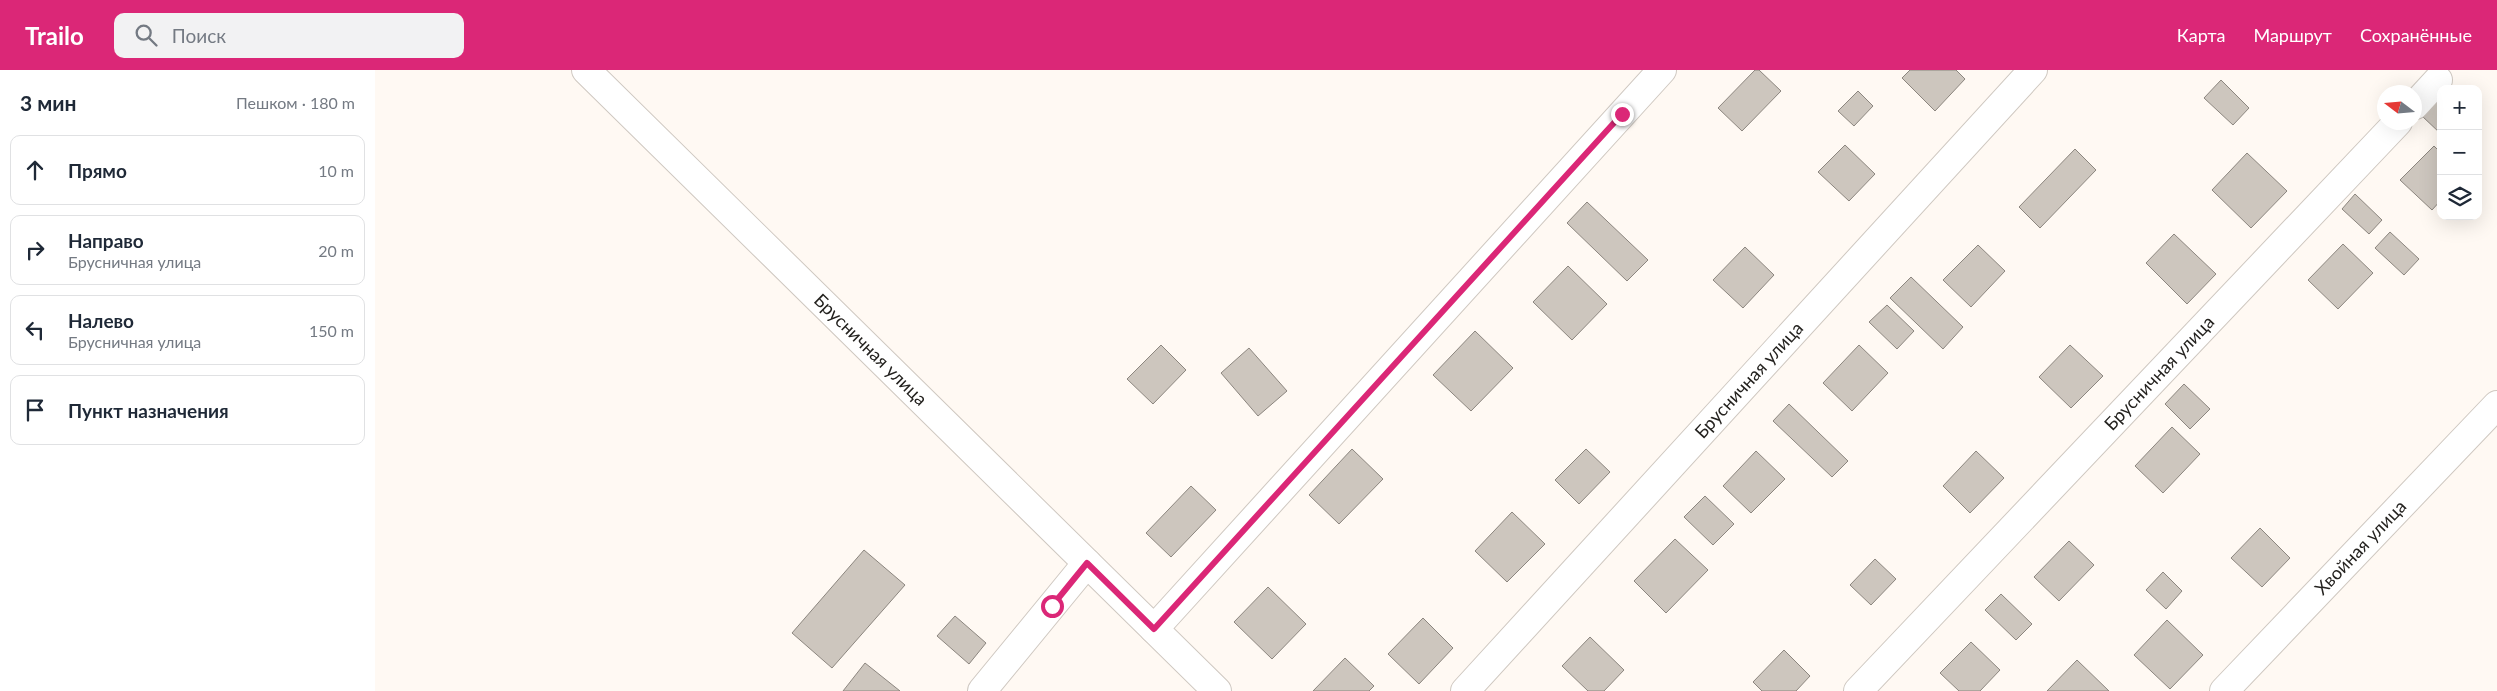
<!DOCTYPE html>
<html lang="ru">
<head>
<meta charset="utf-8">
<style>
	:root { --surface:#fff; --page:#f2f2f3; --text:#1f2937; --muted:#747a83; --line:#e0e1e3; --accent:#db2777 }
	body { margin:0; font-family:Lato,sans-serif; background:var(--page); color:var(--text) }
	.controls { position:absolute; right:15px; top:15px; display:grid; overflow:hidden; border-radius:10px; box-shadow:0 5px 20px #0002 }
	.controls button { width:45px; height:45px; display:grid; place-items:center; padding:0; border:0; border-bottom:1px solid var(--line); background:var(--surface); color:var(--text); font:25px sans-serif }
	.compass { position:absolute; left:2002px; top:15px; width:45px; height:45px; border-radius:50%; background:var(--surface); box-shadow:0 5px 20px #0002; rotate:286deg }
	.stop { position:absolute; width:15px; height:15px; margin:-11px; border:4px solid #db2777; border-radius:50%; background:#fff }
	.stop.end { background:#db2777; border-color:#fff; box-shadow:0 1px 5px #0008 }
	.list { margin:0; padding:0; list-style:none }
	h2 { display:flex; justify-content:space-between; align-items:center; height:65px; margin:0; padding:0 20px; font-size:21px }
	h2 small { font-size:16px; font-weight:400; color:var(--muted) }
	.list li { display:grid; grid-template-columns:32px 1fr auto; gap:15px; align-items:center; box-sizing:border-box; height:70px; margin:0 10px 10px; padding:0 10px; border:1px solid var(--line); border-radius:10px }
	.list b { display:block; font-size:19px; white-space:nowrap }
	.list p { margin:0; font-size:16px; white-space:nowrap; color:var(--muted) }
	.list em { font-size:16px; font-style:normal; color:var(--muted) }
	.icon { flex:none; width:28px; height:28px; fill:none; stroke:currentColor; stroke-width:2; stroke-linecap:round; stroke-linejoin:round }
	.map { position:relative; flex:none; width:2122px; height:621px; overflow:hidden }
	header { display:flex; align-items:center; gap:30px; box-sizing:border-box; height:70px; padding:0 25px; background:var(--accent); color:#fff }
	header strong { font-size:24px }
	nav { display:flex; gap:28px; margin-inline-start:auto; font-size:18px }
	.search { width:350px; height:45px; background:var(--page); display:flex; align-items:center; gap:12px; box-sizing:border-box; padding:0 18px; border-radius:10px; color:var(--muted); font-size:19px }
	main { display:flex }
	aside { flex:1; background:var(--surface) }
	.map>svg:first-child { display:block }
</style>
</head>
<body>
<header>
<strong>Trailo</strong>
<div class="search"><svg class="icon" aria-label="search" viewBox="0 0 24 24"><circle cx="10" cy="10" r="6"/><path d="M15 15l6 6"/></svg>Поиск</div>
<nav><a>Карта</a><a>Маршрут</a><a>Сохранённые</a></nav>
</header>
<main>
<aside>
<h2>3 мин<small>Пешком · 180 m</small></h2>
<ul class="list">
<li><svg class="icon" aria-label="ahead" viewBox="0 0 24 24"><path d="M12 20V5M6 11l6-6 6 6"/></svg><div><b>Прямо</b></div><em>10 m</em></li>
<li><svg class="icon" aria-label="right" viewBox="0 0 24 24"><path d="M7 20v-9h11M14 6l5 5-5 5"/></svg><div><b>Направо</b><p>Брусничная улица</p></div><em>20 m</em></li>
<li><svg class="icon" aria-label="left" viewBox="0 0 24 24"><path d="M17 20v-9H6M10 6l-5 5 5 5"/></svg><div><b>Налево</b><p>Брусничная улица</p></div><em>150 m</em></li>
<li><svg class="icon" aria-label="arrive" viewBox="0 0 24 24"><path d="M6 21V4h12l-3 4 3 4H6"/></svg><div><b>Пункт назначения</b></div></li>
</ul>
</aside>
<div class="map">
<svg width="2122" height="621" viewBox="0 0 2122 621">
	<rect width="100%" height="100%" fill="#fff9f3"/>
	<!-- building -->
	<path fill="#cdc6be" stroke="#8c867f" d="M 1380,0 L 1384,0 L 1406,21 L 1367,61 L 1343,38 Z
		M 1535,0 L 1581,0 L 1590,9 L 1560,41 L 1527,8 Z
		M 1846,10 L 1874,38 L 1858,55 L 1829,28 Z
		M 1483,21 L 1498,36 L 1479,56 L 1463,41 Z
		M 2066,26 L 2066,64 L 2047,46 Z
		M 1470,75 L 1500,104 L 1474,131 L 1443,102 Z
		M 2059,76 L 2066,83 L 2066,130 L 2057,140 L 2025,110 Z
		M 1700,79 L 1721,100 L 1665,158 L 1644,137 Z
		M 1872,83 L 1912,121 L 1876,158 L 1837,120 Z
		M 1980,124 L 2007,150 L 1994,164 L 1967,139 Z
		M 1212,132 L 1273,190 L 1252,211 L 1192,153 Z
		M 2015,162 L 2044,189 L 2029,205 L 2000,178 Z
		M 1799,164 L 1841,204 L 1812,234 L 1771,193 Z
		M 1968,174 L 1998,203 L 1963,239 L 1933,210 Z
		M 1603,175 L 1630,201 L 1596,237 L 1568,210 Z
		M 1370,177 L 1399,205 L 1368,238 L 1338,210 Z
		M 1193,196 L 1232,234 L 1197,270 L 1158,232 Z
		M 1536,207 L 1588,257 L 1568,279 L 1515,228 Z
		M 1512,235 L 1539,261 L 1522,279 L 1494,252 Z
		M 1100,261 L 1138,298 L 1096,341 L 1058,305 Z
		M 786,275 L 811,300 L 778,334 L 752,309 Z
		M 1484,275 L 1513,303 L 1477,341 L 1448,313 Z
		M 1695,275 L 1728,306 L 1696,338 L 1664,307 Z
		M 874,278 L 912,321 L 883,346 L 846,303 Z
		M 1809,314 L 1835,339 L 1815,359 L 1790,334 Z
		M 1414,334 L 1473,391 L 1457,407 L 1398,351 Z
		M 1797,357 L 1825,384 L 1788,423 L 1760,396 Z
		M 977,379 L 1008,409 L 964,454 L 934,425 Z
		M 1211,379 L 1235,402 L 1204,434 L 1180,410 Z
		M 1381,381 L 1410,409 L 1376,443 L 1348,416 Z
		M 1601,381 L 1629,408 L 1595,443 L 1568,416 Z
		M 816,416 L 841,440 L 796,487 L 771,463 Z
		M 1330,426 L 1359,454 L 1338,475 L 1309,447 Z
		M 1137,442 L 1170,474 L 1132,512 L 1100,481 Z
		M 1885,458 L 1915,488 L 1887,517 L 1856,488 Z
		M 1300,469 L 1333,500 L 1291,543 L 1259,511 Z
		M 1694,471 L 1719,495 L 1684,531 L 1659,507 Z
		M 489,480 L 530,515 L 457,598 L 417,563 Z
		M 1500,489 L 1521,509 L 1496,535 L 1475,515 Z
		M 1788,502 L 1807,521 L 1791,539 L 1771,520 Z
		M 893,517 L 931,554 L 897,589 L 859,552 Z
		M 1626,524 L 1657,554 L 1641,570 L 1610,540 Z
		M 580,546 L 611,573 L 594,594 L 562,566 Z
		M 1048,548 L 1078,578 L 1044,614 L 1013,584 Z
		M 1792,550 L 1828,585 L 1795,619 L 1759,585 Z
		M 1215,567 L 1249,600 L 1229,621 L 1213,621 L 1187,596 Z
		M 1596,572 L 1625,600 L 1605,621 L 1584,621 L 1565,603 Z
		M 1409,580 L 1435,606 L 1421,621 L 1387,621 L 1378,612 Z
		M 970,588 L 999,616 L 994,621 L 938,621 Z
		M 1702,590 L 1734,621 L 1672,621 Z
		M 490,593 L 525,621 L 468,621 Z"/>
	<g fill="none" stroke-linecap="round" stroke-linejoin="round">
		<!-- minor casing -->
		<g stroke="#cfc8c1" stroke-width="30">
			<g id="minor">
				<path id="s1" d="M 211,0 L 842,621"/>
				<path d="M 2040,35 L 2063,10"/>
				<path d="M 779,559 L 1287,0"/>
				<path d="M 607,621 L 712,493"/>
				<path id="s2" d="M 1090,621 L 1658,0"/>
				<path id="s3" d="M 1483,621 L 2023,52"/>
				<path id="s4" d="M 1849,621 L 2122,335"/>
			</g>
		</g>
		<!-- minor -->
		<use href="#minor" stroke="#fff" stroke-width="28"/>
	</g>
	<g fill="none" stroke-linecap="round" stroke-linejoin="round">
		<!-- route -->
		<path stroke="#db2777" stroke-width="6" d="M 677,536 L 712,493 L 779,559 L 1247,44"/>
	</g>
	<g text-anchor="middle" stroke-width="4" stroke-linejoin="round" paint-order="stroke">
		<!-- street labels -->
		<g font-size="18" fill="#24221f" stroke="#fff9f3">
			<text dy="6" stroke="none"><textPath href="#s1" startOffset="399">Брусничная улица</textPath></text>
			<text dy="6" stroke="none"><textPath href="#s3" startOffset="438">Брусничная улица</textPath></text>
			<text dy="6" stroke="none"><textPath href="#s2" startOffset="421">Брусничная улица</textPath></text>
			<text dy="6" stroke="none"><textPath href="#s4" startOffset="198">Хвойная улица</textPath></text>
		</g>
	</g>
</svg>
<div class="controls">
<button>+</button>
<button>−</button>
<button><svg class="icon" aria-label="layers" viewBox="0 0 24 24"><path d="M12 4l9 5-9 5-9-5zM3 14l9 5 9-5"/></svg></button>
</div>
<svg class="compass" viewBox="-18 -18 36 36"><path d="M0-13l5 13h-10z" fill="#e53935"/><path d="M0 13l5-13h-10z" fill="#747a83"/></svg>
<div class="stop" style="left:677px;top:536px"></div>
<div class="stop end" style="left:1247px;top:44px"></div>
</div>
</main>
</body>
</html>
